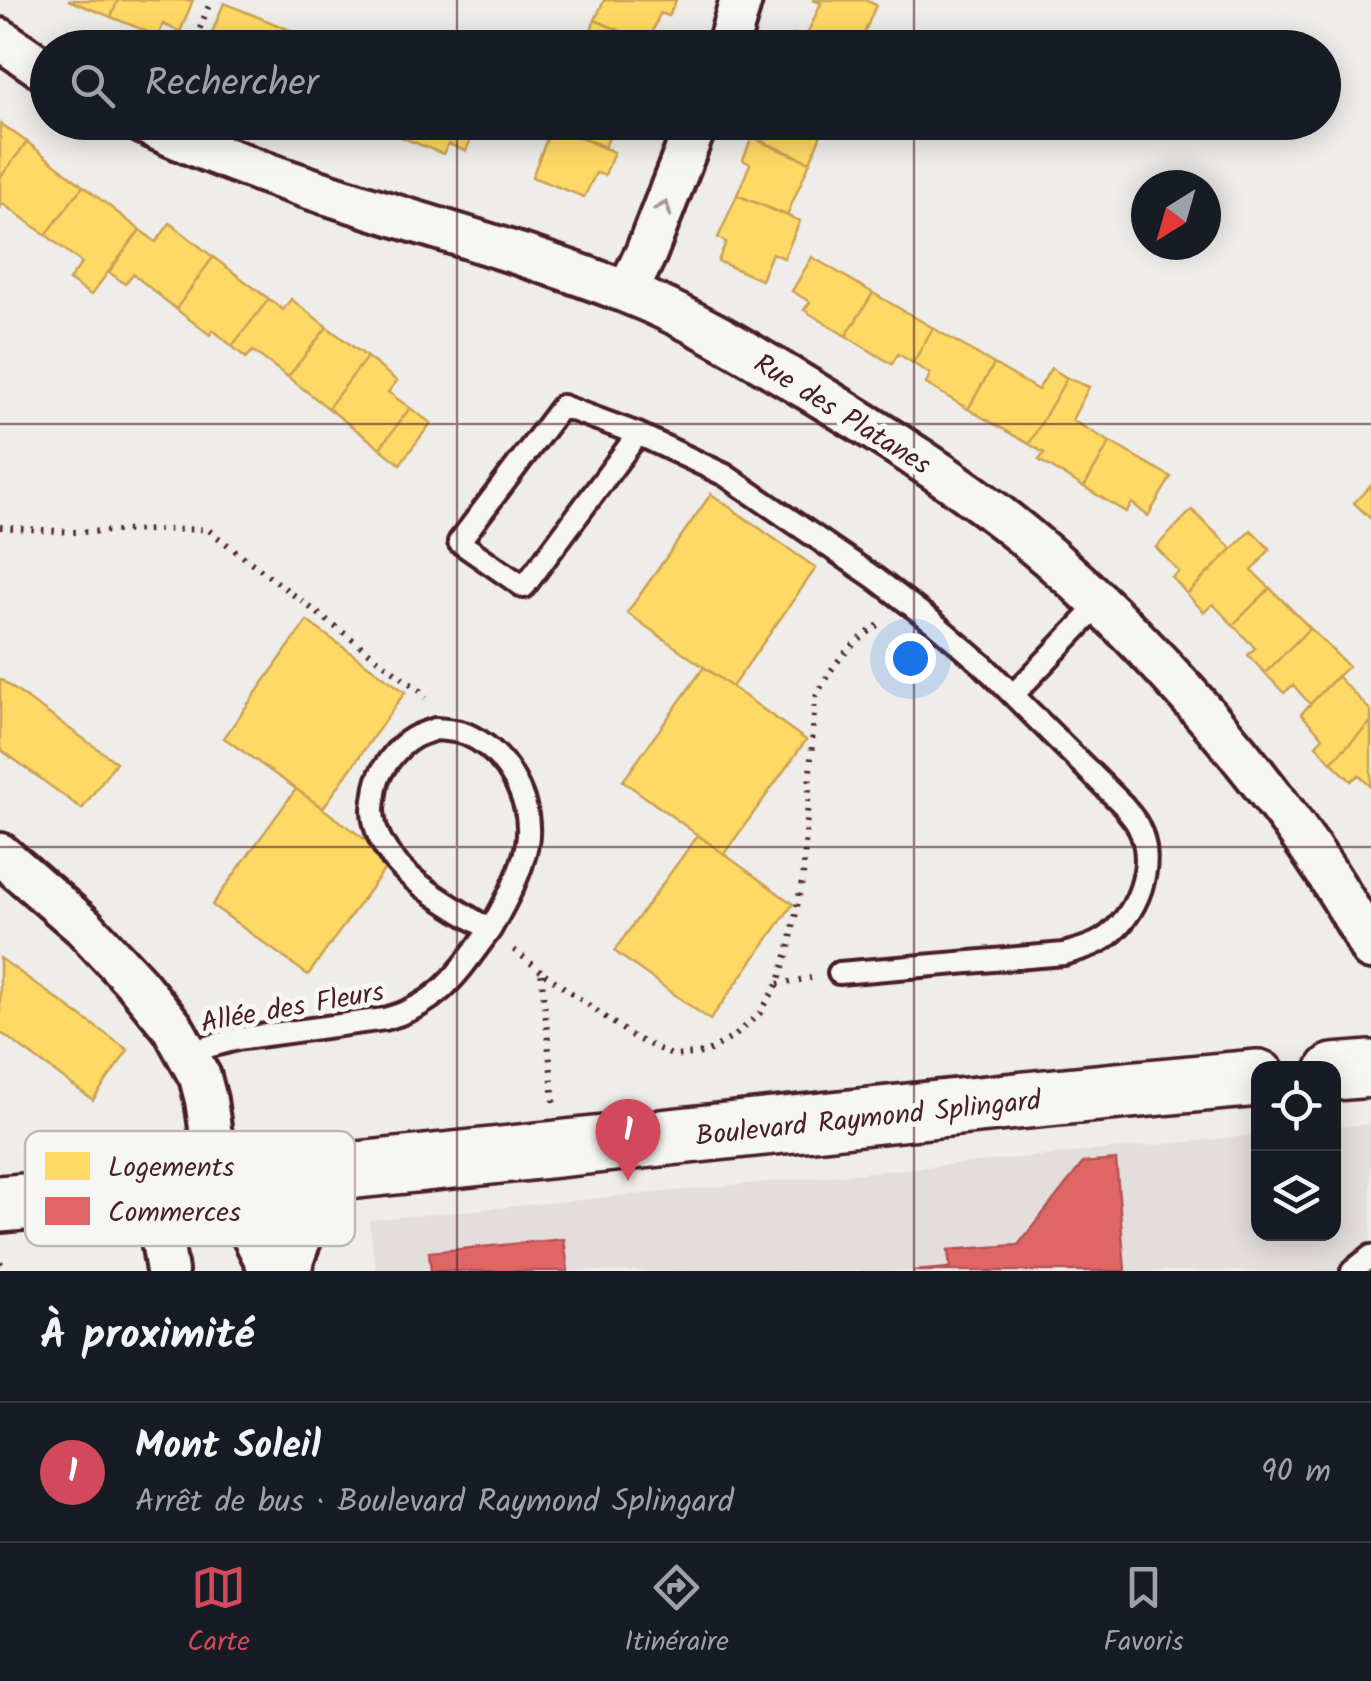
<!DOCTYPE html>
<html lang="fr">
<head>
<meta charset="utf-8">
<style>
	:root { --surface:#171b24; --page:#242831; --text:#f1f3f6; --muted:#9ea1a6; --line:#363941; --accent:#d1495b }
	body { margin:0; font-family:Kalam,sans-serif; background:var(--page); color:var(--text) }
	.controls { position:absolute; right:30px; bottom:30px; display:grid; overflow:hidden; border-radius:20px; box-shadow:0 5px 25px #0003 }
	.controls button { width:90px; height:90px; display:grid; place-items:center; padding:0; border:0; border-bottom:2px solid var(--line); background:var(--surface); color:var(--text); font:50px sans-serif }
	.compass { position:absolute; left:1131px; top:170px; width:90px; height:90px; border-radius:50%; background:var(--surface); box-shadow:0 5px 25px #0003; rotate:217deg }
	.you { position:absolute; left:910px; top:658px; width:35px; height:35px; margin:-25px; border:8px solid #fff; border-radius:50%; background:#1a73e8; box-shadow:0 0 0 15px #1a73e833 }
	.badge { display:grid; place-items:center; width:65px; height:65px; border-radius:50%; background:var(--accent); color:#fff; font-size:32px; font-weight:700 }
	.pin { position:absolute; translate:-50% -82px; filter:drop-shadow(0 2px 5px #0008) }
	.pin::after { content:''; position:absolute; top:52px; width:35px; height:30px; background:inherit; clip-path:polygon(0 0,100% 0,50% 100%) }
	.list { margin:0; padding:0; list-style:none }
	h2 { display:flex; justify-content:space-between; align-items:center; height:130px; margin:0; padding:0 40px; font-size:42px }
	h2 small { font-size:32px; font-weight:400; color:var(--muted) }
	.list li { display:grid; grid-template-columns:65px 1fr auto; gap:30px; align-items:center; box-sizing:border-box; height:140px; padding:0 40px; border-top:2px solid var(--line) }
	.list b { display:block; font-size:38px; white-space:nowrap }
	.list p { margin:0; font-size:32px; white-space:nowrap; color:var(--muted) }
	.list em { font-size:32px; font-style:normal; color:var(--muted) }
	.icon { flex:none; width:55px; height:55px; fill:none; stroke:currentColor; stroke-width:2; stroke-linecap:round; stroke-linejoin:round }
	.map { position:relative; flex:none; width:1371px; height:1271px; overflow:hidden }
	.search { position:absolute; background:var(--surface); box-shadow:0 5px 25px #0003; left:30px; right:30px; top:30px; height:110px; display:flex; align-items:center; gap:25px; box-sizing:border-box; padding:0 35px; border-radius:55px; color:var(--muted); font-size:38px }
	.sheet { height:270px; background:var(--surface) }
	nav { display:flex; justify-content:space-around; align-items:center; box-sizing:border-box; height:140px; border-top:2px solid var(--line); background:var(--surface); font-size:28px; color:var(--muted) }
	nav a { display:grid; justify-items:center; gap:5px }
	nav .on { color:var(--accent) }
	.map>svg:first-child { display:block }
</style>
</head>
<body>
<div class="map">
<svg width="1371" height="1271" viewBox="0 0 1371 1271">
	<rect width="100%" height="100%" fill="#efedea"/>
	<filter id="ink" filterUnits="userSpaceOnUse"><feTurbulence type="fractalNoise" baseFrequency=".01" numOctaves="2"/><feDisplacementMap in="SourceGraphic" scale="20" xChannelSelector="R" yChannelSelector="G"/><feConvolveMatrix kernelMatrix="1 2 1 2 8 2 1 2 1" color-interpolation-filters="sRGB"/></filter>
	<g filter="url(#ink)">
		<!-- built -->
		<path fill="#e3dedc" d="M 1371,1124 L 1371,1271 L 376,1271 L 369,1220 L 1258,1135 L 1258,1234 L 1334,1234 L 1334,1127 Z"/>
		<!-- homes -->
		<path fill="#ffd966" stroke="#c9a154" stroke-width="2.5" d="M 68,0 L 118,0 L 111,17 Z
			M 118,0 L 193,0 L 180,32 L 163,24 L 158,36 L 111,17 Z
			M 604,0 L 676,0 L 669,16 L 660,13 L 648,43 L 595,20 Z
			M 812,0 L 865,0 L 876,5 L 858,48 L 828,48 L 805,39 L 821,3 Z
			M 224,3 L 290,30 L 283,48 L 213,48 L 207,45 Z
			M 595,20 L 657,47 L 656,48 L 584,48 Z
			M 290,30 L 333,48 L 283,48 Z
			M 795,34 L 805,39 L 828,48 L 789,48 Z
			M 367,122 L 401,122 L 396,135 Z
			M 401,122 L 478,122 L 466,151 L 448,144 L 443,154 L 396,135 Z
			M 554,122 L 616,122 L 605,147 L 552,126 Z
			M 769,122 L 826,122 L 810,162 L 761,142 Z
			M 0,123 L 27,142 L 0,178 Z
			M 552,126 L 614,152 L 605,175 L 596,173 L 584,197 L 532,177 Z
			M 752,137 L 810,162 L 787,215 L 737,195 L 750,164 L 743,160 Z
			M 27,142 L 83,186 L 46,235 L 3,204 L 0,207 L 0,178 Z
			M 83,186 L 140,230 L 91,295 L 69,280 L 82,263 L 46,235 Z
			M 737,195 L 800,221 L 784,258 L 772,253 L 761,280 L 718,261 L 726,242 L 718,238 Z
			M 170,223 L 213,257 L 176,309 L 133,274 L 125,284 L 109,272 L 140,230 L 156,242 Z
			M 213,257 L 269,299 L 232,346 L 213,330 L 210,335 L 176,309 Z
			M 812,257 L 873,293 L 846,336 L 804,310 L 810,302 L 792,291 Z
			M 873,293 L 933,328 L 913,363 L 898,354 L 892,364 L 846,336 Z
			M 269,299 L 283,310 L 291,299 L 327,327 L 288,377 L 253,351 L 246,358 L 232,346 Z
			M 327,327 L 367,357 L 328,408 L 288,377 Z
			M 933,328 L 994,364 L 968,409 L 926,384 L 930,374 L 913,363 Z
			M 367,357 L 397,381 L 388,392 L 410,408 L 380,448 L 328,408 Z
			M 994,364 L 1038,390 L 1051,368 L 1067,378 L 1029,444 L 968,409 Z
			M 1067,378 L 1089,387 L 1072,420 L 1110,442 L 1084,487 L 1039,460 L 1044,453 L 1029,444 Z
			M 410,408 L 431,423 L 400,464 L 380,448 Z
			M 1110,442 L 1171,477 L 1148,516 L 1132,503 L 1126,512 L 1084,487 Z
			M 1370,486 L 1371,487 L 1371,519 L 1354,503 Z
			M 711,494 L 816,568 L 732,687 L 627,613 Z
			M 1192,510 L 1232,549 L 1187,594 L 1172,577 L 1179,572 L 1156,547 Z
			M 1251,530 L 1270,549 L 1252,571 L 1270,588 L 1233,625 L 1213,604 L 1204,612 L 1187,594 Z
			M 1270,588 L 1310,628 L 1265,673 L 1248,655 L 1255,648 L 1233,625 Z
			M 307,621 L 405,692 L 323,808 L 224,738 Z
			M 1310,628 L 1348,666 L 1310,704 L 1293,685 L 1284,693 L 1265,673 Z
			M 704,667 L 806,740 L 724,854 L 623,781 Z
			M 1337,676 L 1371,711 L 1371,722 L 1331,762 L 1316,745 L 1323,737 L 1301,714 Z
			M 0,679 L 116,762 L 82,809 L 0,749 Z
			M 1371,722 L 1371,787 L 1359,775 L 1351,781 L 1331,762 Z
			M 296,789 L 392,859 L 308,975 L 212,905 Z
			M 698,835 L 793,904 L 710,1020 L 614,951 Z
			M 0,958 L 128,1050 L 93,1100 L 0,1032 Z"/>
		<!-- shops -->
		<path fill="#e06666" stroke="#b35154" stroke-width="2.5" d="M 1116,1160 L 1125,1271 L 913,1271 L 950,1268 L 948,1250 L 1018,1245 L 1083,1163 Z
			M 564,1239 L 568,1271 L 431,1271 L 429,1252 Z"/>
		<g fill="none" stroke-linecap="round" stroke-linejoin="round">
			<!-- service casing -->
			<g stroke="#4a1f2b" stroke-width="28">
				<path id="service" d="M 638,434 L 524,587 L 459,542 L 562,406 L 638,434 L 725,475 L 875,578 L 933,622 L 983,665 L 1124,806 C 1128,813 1135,819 1138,826 C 1158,864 1137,918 1102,940 C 1091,947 1077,950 1064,954 L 839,973
					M 1014,694 L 1100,604
					M 435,729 C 445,730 456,730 466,734 C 506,751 534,801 527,844 C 521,875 505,903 490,930 C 448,903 375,868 373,811 C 373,803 375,795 376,787 C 379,770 397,747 413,738 C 419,734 428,732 435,729 Z
					M 188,1052 L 237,1039 L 385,1019 C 439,1005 458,973 490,930
					M 1352,1271 L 1371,1256"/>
			</g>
			<!-- minor casing -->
			<g stroke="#4a1f2b" stroke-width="48">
				<path id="minor" d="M 0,39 L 48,72
					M 727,48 L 741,0
					M 142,122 C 297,196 467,230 626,292 C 690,317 750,354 808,389 C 882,434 956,480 1023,535 C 1102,600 1173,674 1238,753 C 1288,815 1335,879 1371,949
					M 627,292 L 646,253 L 697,122
					M 0,854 L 83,926 L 137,984 L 173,1028 L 200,1077 L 206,1100 L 218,1184 L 247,1224 L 271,1271
					M 154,1191 L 167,1271
					M 290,1271 C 299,1231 321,1197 351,1169"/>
			</g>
			<!-- secondary casing -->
			<g stroke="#4a1f2b" stroke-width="62">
				<path id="secondary" d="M 1334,1072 L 1371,1069
					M 0,1204 C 420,1168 838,1115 1258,1078"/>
			</g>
			<!-- path -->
			<path stroke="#4a1f2b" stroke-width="6" stroke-dasharray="2.5 8" stroke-linecap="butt" d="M 192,48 L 211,0
				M 0,527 L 72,532 L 207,529 L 420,691 L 425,698
				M 514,950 L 541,971
				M 778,984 L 811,978
				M 554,1102 L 541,971 L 633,1037 L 674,1056 L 705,1053 L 735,1036 L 760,1013 L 778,984 L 789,949 L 803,876 L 815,699 C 832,663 850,644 883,622
				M 0,1262 L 6,1271"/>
			<!-- service -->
			<use href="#service" stroke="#f6f6f2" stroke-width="20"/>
			<!-- minor -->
			<use href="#minor" stroke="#f6f6f2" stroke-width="40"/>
			<!-- secondary -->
			<use href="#secondary" stroke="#f6f6f2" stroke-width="55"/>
		</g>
		<!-- one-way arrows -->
		<defs><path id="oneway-chevron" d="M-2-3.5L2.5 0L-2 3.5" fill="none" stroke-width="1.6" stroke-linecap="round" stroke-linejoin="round" transform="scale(2.5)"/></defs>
		<use stroke="#a99598" href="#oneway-chevron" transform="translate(664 208) rotate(-68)"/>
	</g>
	<!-- grid -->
	<path fill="none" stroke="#4a1f2b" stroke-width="2.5" stroke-opacity="0.55" d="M 457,0 L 457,48M 914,0 L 914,48M 457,122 L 457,1271M 914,122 L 914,1271M 0,424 L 1371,424M 0,847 L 1371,847"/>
	<g text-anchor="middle" stroke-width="10" stroke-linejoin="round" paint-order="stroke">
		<!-- street labels -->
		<g font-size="28" fill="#4a1f2b" stroke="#f6f6f2">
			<text transform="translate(843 413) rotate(32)" y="10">Rue des Platanes</text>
			<text transform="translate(292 1006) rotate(-10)" y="10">Allée des Fleurs</text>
			<text transform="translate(868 1117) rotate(-6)" y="10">Boulevard Raymond Splingard</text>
		</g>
	</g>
	<!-- legend -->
	<rect x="25" y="1131" width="330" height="115" rx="15" fill="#f6f6f2" stroke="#c2b6b6" stroke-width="2.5"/>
	<rect x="45" y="1152" width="45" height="28" fill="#ffd966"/>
	<rect x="45" y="1197" width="45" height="28" fill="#e06666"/>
	<g font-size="28" fill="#4a1f2b">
		<text x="108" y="1176">Logements</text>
		<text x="108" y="1221">Commerces</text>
	</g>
</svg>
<div class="controls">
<button><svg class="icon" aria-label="locate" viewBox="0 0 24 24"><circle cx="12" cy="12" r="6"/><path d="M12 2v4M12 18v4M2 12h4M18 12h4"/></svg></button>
<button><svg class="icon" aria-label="layers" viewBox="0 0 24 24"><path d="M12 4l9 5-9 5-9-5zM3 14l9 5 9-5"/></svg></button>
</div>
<svg class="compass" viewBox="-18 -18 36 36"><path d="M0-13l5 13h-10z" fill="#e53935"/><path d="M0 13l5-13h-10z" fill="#9ea1a6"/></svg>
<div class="you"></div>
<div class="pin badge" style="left:628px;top:1181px">1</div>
<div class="search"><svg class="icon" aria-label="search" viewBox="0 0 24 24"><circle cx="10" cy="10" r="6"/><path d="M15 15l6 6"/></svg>Rechercher</div>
</div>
<section class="sheet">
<h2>À proximité<small></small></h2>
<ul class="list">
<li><span class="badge">1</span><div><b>Mont Soleil</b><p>Arrêt de bus · Boulevard Raymond Splingard</p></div><em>90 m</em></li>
</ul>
</section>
<nav>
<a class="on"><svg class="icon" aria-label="map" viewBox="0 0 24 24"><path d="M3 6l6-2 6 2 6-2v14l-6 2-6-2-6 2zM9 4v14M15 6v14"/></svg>Carte</a>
<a><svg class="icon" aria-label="directions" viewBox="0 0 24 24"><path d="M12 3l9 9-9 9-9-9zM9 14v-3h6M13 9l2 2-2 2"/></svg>Itinéraire</a>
<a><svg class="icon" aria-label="saved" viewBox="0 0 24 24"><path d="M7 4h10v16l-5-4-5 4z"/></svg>Favoris</a>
</nav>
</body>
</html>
